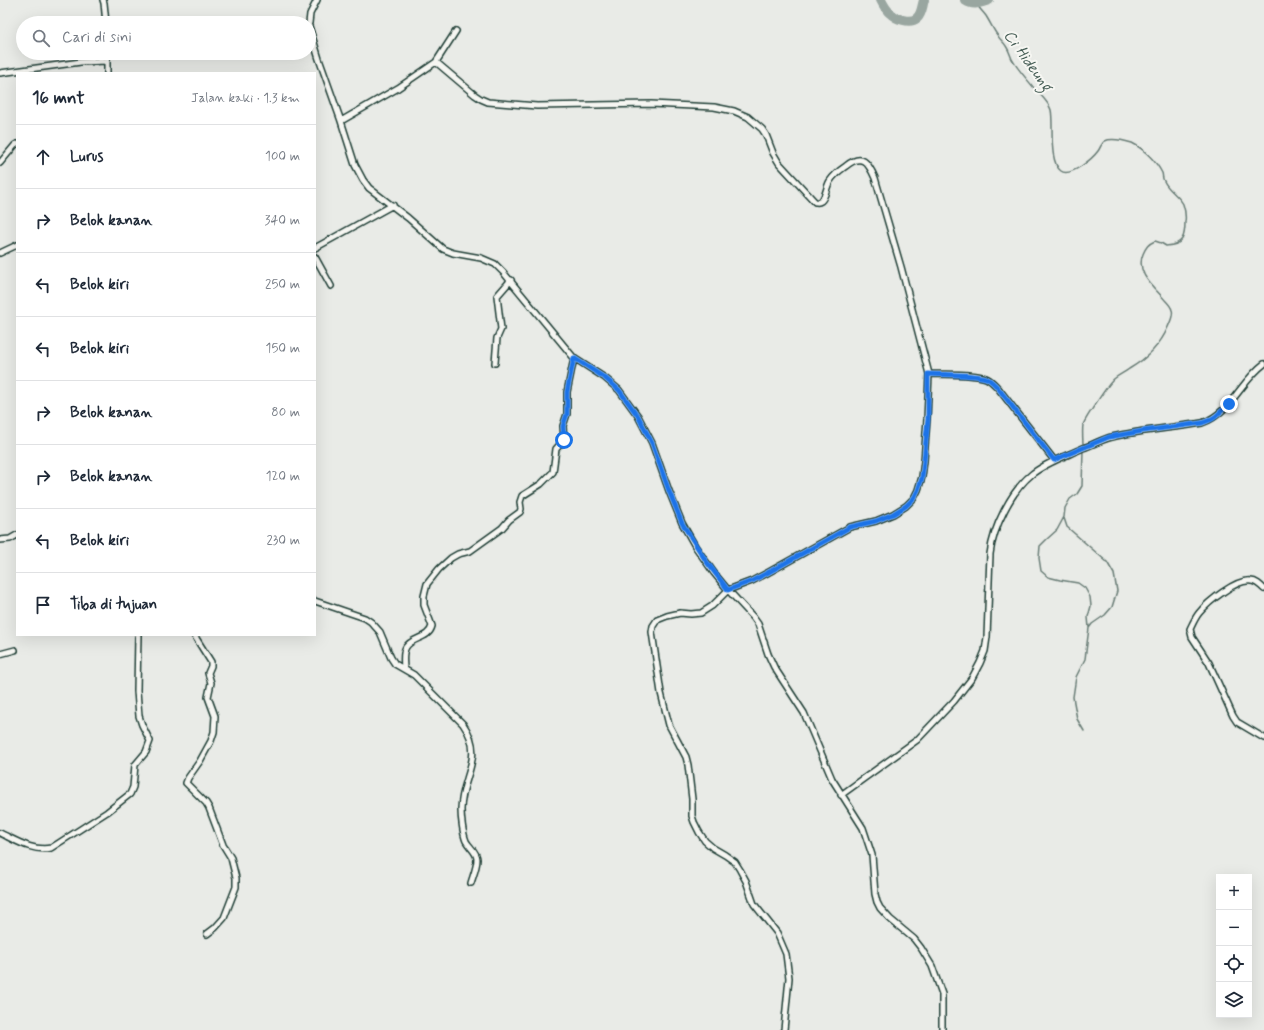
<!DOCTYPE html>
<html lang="id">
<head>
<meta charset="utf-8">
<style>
	:root { --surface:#fff; --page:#f2f2f3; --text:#1f2937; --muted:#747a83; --line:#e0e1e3 }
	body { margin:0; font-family:Mynerve,sans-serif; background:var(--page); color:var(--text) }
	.controls { position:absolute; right:12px; bottom:12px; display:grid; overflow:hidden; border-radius:0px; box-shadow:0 4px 16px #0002 }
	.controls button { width:36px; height:36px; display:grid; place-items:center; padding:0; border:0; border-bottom:1px solid var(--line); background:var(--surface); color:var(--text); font:20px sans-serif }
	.stop { position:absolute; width:12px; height:12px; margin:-9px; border:3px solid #1a73e8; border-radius:50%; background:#fff }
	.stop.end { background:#1a73e8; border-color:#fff; box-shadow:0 1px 4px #0008 }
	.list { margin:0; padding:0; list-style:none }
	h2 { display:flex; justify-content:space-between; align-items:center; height:52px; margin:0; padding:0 16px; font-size:17px }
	h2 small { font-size:13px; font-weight:400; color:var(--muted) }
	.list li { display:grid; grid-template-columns:26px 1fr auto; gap:12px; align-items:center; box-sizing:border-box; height:64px; padding:0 16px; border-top:1px solid var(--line) }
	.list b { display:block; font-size:15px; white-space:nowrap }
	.list em { font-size:13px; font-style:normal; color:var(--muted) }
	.icon { flex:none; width:22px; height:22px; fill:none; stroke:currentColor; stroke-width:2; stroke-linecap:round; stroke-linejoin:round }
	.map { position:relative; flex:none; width:1264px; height:1030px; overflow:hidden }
	.search { position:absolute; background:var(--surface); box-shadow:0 4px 16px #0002; left:16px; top:16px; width:300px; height:44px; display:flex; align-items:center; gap:10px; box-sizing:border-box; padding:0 14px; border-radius:22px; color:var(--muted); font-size:15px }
	.panel { position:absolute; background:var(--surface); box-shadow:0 4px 16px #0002; left:16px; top:72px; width:300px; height:564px; border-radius:0px }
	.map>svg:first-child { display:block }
</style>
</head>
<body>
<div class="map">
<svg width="1264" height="1030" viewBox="0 0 1264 1030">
	<rect width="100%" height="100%" fill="#e9ebe7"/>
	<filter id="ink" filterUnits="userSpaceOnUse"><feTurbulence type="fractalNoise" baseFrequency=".025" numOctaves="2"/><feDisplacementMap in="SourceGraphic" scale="8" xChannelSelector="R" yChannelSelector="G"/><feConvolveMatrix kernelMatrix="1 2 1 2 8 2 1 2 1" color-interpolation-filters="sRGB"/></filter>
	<g filter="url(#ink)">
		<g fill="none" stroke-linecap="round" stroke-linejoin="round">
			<!-- stream -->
			<path stroke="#687c75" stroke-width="1.5" d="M 976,4 C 979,8 983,12 986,16 C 990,22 993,30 998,36 C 1000,40 1004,42 1006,46 C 1009,50 1010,55 1012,59 C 1018,70 1027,79 1034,88 C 1039,93 1049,103 1051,110 C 1054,123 1048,162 1061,171 C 1070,178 1093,158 1098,151 C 1101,147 1101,143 1105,141 C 1111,138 1125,141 1132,143 C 1144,149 1156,161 1162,173 C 1163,176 1162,178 1164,181 C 1168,190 1178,195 1183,204 C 1185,210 1186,216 1185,222 C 1185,237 1183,245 1166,246 L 1161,243 L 1155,241 C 1148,244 1146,247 1143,254 C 1135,273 1154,287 1165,300 C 1168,303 1171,306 1172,310 C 1174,315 1170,322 1168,327 C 1160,346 1146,359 1129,369 C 1124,373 1116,376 1112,381 C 1107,386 1085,419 1083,425 C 1082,431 1083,440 1083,446
				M 1083,450 L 1082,486 L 1077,494 L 1070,499 L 1065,508 L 1064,517 L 1057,530 L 1047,539 L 1040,546 L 1039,558 L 1041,571 L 1048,577 L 1060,580 L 1078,583 L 1085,588 L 1090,597 L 1091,606 L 1088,617 L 1089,628 L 1085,659 L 1076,677 L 1073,697 L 1077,719 L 1084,731
				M 1064,518 L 1067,527 L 1107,562 L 1114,574 L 1117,591 L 1112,607 L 1105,615 L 1092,624 L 1089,628"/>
			<!-- river -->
			<path stroke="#99a6a0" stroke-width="10" d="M 881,0 C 883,4 886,10 890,13 C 896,19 910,24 917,18 C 922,14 922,6 924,0
				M 965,0 C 974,6 979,3 989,0"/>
			<!-- minor casing -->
			<g stroke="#1f3d34" stroke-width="8">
				<path id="minor" d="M 103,0 L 104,3 L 106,23
					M 309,23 L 310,14 L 317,0
					M 309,26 L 319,59 L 341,121 L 355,165 L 363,180 L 369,188 L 408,218 L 443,249 L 453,253 L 481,258 L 495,264 L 503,272 L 574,358 L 605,378 L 619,390 L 638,416 L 652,443 L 669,491 L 682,523 L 695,546 L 714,573 L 728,590 L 753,617 L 758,624 L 768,654 L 774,667 L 804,713 L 832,779 L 863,828 L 872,855 L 875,894 L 877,902 L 880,908 L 890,919 L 914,939 L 921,948 L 932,966 L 942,994 L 942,1030
					M 436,62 L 456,31
					M 0,73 L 81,62 L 107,61
					M 107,73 L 107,53
					M 341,121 L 398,88 L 436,62 L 475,95 L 481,99 L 488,102 L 537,106 L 651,104 L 714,107 L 734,111 L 748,117 L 762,129 L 766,135 L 773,153 L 779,163 L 815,202 C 817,202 818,203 821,201 C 826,197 826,187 830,181 C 834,175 840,170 846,166 C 862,153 868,162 875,178 L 901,267 L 929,374 L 927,419 L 924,461 L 922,477 L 918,490 L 914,498 L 906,506 L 893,514 L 876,521 L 850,527 L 769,572 L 752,581 L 728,590 L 712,606 L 701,613 L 691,614 L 680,613 L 667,616 L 657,620 L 653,626 L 652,632 L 661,693 L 669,725 L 686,757 L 688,765 L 692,799 L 692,816 L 694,822 L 699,832 L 705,841 L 713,848 L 725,855 L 735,862 L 740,870 L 746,881 L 754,904 L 777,933 L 786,954 L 789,978 L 784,1030
					M 0,163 L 15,145 L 17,144
					M 315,248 L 393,205
					M 0,253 L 17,245
					M 315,257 L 331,286
					M 495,363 L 497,338 L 501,329 L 497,296 L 511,280
					M 929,374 C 945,375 971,373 986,378 C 991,380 994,384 998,388 L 1054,460
					M 0,540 L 10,539 L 17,535
					M 1264,589 C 1260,585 1256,581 1251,581 C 1236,579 1208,602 1199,613 C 1195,618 1193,623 1190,629 L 1192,637 L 1209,663 L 1233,716 L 1237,722 L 1264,738
					M 315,601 L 365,618 L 371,622 L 380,632 L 391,658 L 395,664 L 414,675 L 463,724 C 486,757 461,776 461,810 C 461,818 463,834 466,841 C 469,847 477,852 477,859 C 477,867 473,876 471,883
					M 194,635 L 211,662 L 211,666 L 208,673 L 211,683 L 208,697 L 215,716 L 214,732 L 211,741 L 200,761 L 188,778 L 186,783 L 206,803 L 209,808 L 223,845 L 231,858 L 236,878 L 236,887 L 224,918 L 215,928 L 207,934
					M 0,654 L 15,650
					M 404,669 C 404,663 402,653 406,647 C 412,637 429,639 432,626 L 424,605 L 424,596 L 427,584 L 439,569 L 451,558 L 458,554 L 470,551 L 502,528 L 509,520 L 520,512 L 521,509 L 520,502 L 522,496 L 541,484 L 553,472 L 556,449 L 564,440 L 563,426 L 567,414 L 567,392 L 574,358
					M 841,795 L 917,740 L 954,701 L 972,678 L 980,663 L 985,651 L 987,637 L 990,554 C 993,528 1011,491 1032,474 C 1047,462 1066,456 1083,448 C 1093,445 1102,439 1112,437 C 1141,430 1172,428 1202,423 C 1230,414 1241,381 1264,364
					M 0,833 C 15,840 33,852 51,848 L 107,812 L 130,794 L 133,787 L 135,765 L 146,752 L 150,741 L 142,725 L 139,716 L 137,691 L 138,635"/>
			</g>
			<!-- minor -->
			<use href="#minor" stroke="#f6f6f2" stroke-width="5"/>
		</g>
	</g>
	<g fill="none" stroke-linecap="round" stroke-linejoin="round" filter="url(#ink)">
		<!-- route -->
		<path stroke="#1a73e8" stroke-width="5" d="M 564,440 L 563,426 L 567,414 L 567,392 L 574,358 L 605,378 L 619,390 L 638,416 L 652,443 L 669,491 L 682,523 L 706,561 L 728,590 L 752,581 L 769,572 L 850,527 L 876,521 L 893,514 L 906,506 L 914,498 L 918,490 L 922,478 L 924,461 L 928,419 L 928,374 C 944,375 972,374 986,378 C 991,380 994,384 998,388 L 1054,460 L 1109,437 L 1143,431 L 1202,423 L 1210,420 L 1215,417 L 1229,404"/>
	</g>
	<g text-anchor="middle" stroke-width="4" stroke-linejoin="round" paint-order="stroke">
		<!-- water labels -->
		<g font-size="16" font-style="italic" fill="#445c54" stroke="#f6f6f2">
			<text transform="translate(1029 60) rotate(54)" y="6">Ci Hideung</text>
		</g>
	</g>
</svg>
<div class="controls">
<button>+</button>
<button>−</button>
<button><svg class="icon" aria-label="locate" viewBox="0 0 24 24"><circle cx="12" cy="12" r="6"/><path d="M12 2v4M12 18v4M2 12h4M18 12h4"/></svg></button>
<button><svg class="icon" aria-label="layers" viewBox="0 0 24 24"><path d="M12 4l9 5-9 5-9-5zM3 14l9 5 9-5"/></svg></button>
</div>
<div class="stop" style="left:564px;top:440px"></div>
<div class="stop end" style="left:1229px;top:404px"></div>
<div class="search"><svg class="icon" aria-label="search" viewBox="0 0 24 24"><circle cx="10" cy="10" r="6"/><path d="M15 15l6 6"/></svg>Cari di sini</div>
<section class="panel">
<h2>16 mnt<small>Jalan kaki · 1.3 km</small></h2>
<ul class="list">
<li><svg class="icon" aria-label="ahead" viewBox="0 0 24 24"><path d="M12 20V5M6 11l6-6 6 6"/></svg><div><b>Lurus</b></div><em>100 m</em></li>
<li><svg class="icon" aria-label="right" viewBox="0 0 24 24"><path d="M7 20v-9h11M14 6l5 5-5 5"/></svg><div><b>Belok kanan</b></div><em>340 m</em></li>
<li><svg class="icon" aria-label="left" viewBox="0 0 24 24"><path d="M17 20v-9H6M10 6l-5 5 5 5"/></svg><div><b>Belok kiri</b></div><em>250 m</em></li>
<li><svg class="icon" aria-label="left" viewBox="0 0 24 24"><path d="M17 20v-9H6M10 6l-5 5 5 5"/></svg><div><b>Belok kiri</b></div><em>150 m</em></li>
<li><svg class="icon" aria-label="right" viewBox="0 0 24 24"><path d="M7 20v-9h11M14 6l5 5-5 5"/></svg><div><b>Belok kanan</b></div><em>80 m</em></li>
<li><svg class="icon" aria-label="right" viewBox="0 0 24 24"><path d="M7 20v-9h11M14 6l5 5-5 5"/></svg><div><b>Belok kanan</b></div><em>120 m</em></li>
<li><svg class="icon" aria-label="left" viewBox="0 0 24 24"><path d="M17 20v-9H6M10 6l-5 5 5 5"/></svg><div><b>Belok kiri</b></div><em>230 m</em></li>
<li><svg class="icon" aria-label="arrive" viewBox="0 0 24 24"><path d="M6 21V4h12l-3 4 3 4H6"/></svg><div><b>Tiba di tujuan</b></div></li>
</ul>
</section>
</div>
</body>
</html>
